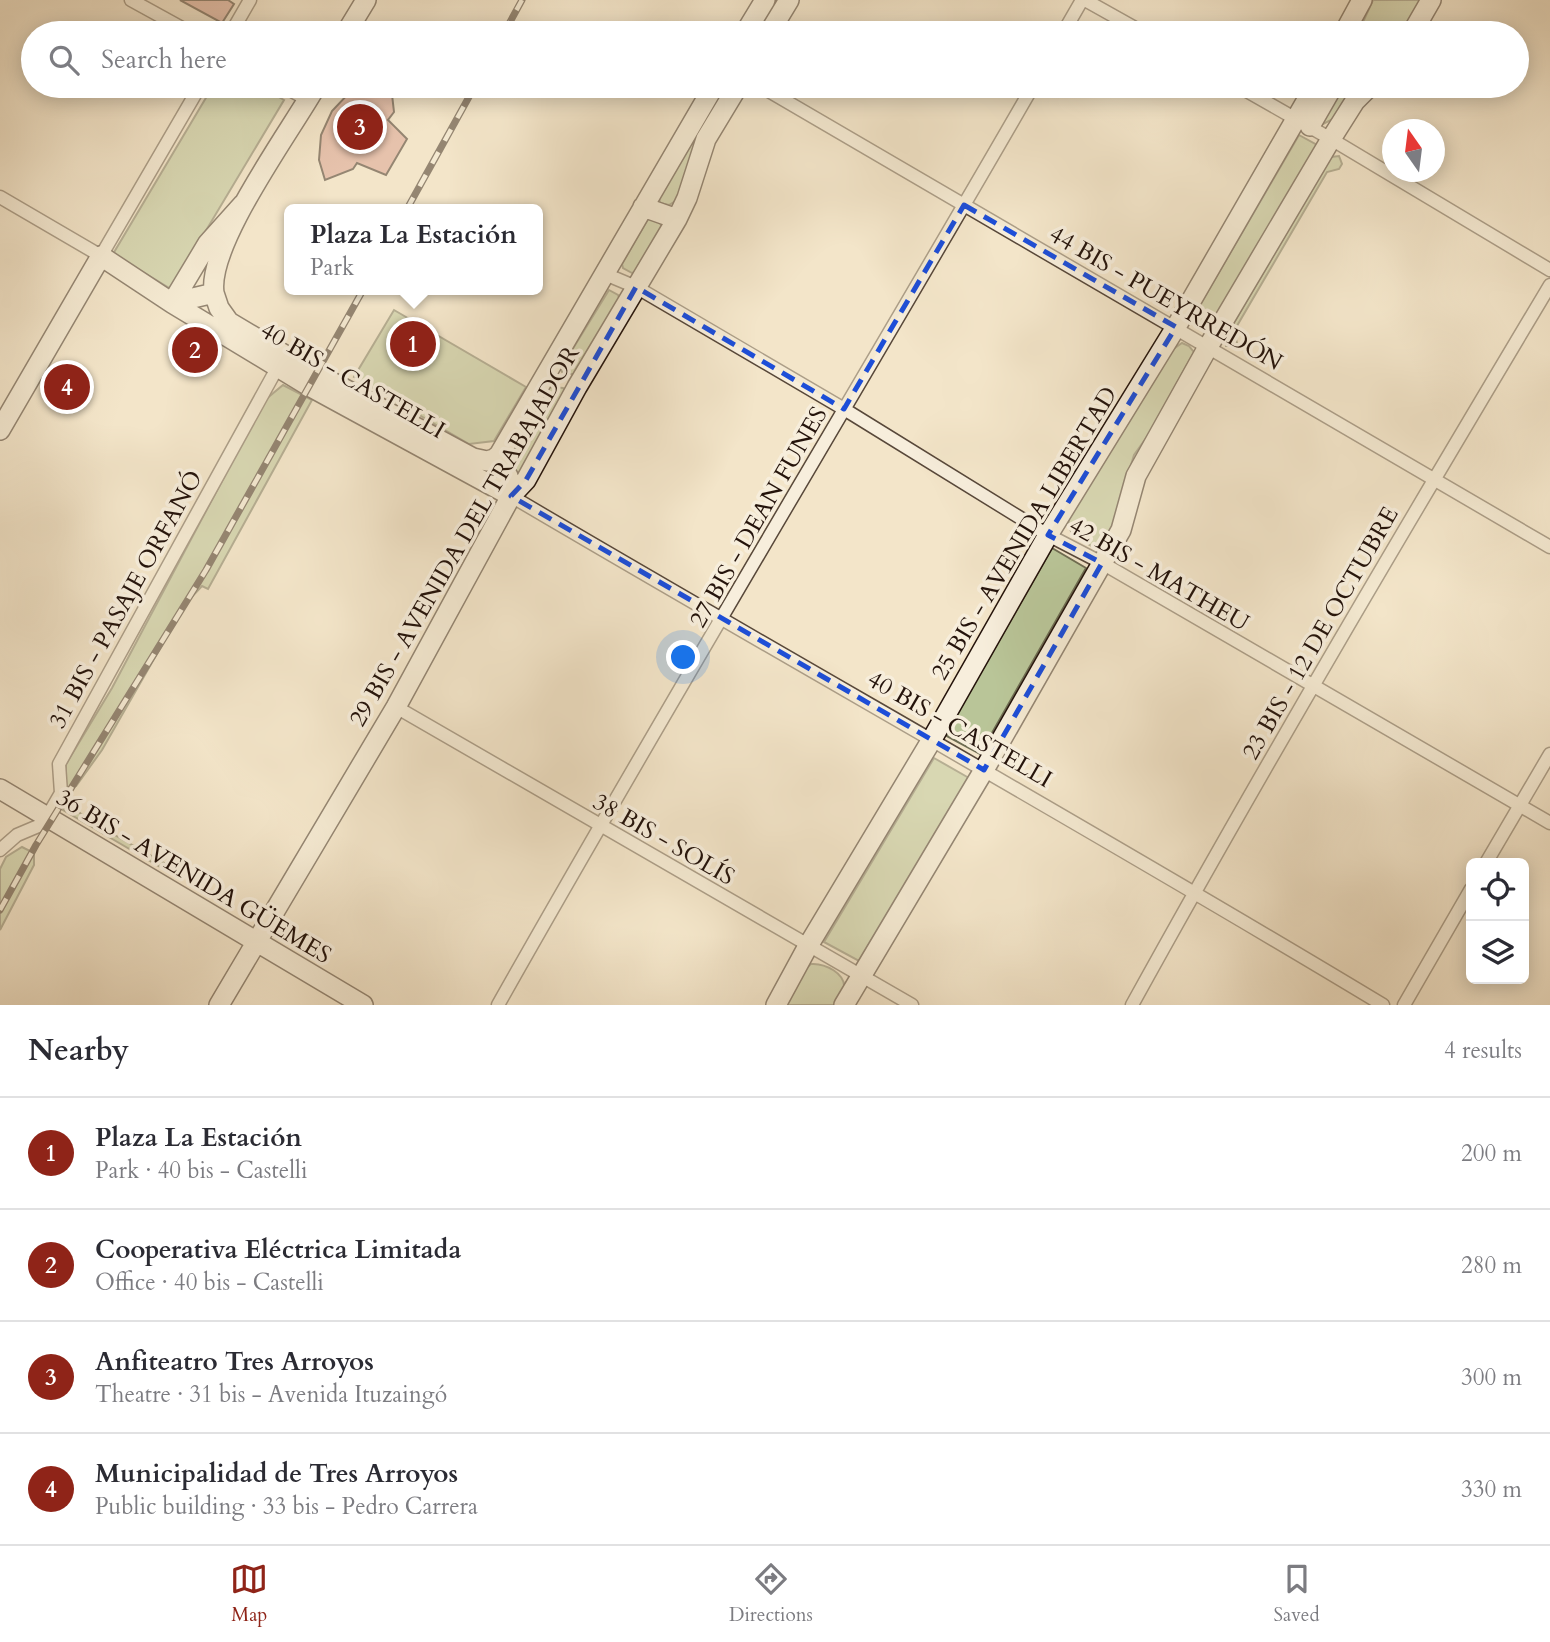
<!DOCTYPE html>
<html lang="en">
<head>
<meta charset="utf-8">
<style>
	:root { --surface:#fff; --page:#f7f7f7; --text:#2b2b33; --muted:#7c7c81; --line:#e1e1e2; --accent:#8f2418 }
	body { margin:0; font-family:Cardo,serif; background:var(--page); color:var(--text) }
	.controls { position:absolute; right:21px; bottom:21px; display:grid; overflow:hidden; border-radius:10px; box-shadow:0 4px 18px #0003 }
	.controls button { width:63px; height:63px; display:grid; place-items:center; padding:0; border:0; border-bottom:2px solid var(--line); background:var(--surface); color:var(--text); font:35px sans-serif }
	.compass { position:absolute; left:1382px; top:119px; width:63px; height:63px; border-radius:50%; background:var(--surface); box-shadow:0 4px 18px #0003; rotate:346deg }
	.you { position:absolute; left:684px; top:658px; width:24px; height:24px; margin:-18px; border:5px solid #fff; border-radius:50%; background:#1a73e8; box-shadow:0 0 0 10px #1a73e833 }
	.badge { display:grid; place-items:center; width:46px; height:46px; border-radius:50%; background:var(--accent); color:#fff; font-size:23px; font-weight:700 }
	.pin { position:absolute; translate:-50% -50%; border:4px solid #fff; box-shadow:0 2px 7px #0006 }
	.popup { position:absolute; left:284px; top:204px; width:259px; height:91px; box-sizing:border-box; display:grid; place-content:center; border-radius:10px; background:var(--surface); filter:drop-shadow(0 2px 5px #0005); font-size:23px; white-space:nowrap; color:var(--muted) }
	.popup b { font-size:26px; color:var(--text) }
	.popup::after { content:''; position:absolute; left:50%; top:100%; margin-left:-14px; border:14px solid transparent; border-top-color:var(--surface) }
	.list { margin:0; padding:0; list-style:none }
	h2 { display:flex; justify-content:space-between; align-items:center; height:91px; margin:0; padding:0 28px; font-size:30px }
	h2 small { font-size:23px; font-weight:400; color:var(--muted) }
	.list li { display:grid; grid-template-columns:46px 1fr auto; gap:21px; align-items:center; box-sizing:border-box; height:112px; padding:0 28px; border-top:2px solid var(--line) }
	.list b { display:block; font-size:26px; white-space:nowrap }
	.list p { margin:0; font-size:23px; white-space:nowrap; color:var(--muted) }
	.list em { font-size:23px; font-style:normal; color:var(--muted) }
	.icon { flex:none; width:38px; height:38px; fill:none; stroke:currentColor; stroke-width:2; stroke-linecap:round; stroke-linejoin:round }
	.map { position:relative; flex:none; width:1550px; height:1005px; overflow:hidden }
	.search { position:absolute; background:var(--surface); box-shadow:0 4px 18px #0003; left:21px; right:21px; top:21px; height:77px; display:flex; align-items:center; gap:18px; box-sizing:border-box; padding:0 24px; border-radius:38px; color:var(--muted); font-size:26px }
	.sheet { height:539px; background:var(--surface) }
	nav { display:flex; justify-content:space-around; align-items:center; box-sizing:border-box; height:98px; border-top:2px solid var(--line); background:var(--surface); font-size:19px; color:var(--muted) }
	nav a { display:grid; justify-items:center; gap:4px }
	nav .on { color:var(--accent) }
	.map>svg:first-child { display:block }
</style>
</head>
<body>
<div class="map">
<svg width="1550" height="1005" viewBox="0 0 1550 1005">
	<rect width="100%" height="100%" fill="#f3e5c9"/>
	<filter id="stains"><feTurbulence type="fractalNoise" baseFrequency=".00286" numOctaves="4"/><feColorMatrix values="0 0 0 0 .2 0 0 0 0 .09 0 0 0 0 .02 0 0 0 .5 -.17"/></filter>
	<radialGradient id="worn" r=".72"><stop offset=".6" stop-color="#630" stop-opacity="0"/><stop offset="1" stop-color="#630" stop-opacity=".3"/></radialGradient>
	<!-- green -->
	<path fill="#b9c598" stroke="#6e6c52" stroke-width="2" d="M 1373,0 L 1422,0 L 1405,33 L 1358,33 Z
		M 213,86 L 259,86 L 284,100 L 171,289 L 113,254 Z
		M 724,86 L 728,86 L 677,200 L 669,205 L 660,203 L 659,198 Z
		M 1338,86 L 1357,86 L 1333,119 L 1323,124 L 1320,121 Z
		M 1299,135 L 1317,145 L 1208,333 L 1190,322 Z
		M 1339,156 L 1342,164 L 1339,169 L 1327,172 L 1234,331 L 1237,343 L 1235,346 L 1226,346 L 1225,338 L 1331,157 Z
		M 648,219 L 659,221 L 662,227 L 635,272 L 632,273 L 623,268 L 622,264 Z
		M 609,290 L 618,295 L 620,300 L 576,375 L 562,372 L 561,368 Z
		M 394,310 L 526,387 L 494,441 L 469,444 L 354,377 Z
		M 1182,343 L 1189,346 L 1194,352 L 1149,434 L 1134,455 L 1113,525 L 1104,541 L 1093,547 C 1080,539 1066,535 1069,518 L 1172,350 Z
		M 283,385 L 312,400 L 208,589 L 202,586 L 186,603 L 102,750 L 76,786 L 66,788 L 66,764 L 112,688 L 265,400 Z
		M 549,387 L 563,388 L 565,390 L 519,476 L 505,460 L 515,448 Z
		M 1052,548 L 1086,568 L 980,754 L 945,735 Z
		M 934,758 L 969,778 L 859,961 L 824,942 Z
		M 64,806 L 73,807 L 88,820 L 175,869 L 172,874 L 63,810 Z
		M 22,847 L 34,853 L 34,865 L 0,930 L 0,869 L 6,857 Z
		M 811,964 C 824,963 847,973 844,990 C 843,994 838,1001 835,1005 L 786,1005 L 805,969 Z"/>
	<!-- building -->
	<path fill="#d7988a" stroke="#24130b" stroke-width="2" d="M 180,0 L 228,0 L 234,4 L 222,23 Z
		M 364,86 L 391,86 L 394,112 L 388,120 L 407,139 L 386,175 L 357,163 L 353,169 L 325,180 L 319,160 L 321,135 L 332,111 L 349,93 Z"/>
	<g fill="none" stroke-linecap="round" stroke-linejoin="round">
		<!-- street casing -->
		<g stroke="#58483a" stroke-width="15">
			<path id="street" d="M 131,0 L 191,33
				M 1085,0 L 1144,33
				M 231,33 L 250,0
				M 1063,33 L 1082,0
				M 283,86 L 308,100
				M 760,86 L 1550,547
				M 1238,86 L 1331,139 L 1550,270
				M 0,197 L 101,256 L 200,86
				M 605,274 L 636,287 L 844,409 L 1048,535 L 1102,563 L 1550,823
				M 511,496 C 801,667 1095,831 1383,1005
				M 396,707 L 912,1005
				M 0,850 L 17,835 L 43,824 L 61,793 L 59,764 L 281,361
				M 1486,863 L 1550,754
				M 498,1005 C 672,696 856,393 1033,86
				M 1132,1005 C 1266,762 1408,523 1550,285
				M 1404,1005 L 1471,889"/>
		</g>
		<!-- secondary casing -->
		<g stroke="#24130b" stroke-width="22">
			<path id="secondary" d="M 346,33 L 366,0
				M 745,33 L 765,0
				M 769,33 L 789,0
				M 1344,33 L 1362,0
				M 1412,33 L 1431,0
				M 1310,126 L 1333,86
				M 243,204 L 208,243 L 172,303 L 309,386 L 511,496
				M 643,207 L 677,219
				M 214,293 C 207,244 290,132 316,86
				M 0,430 L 101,256 L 172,303 L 214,293 L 219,308 L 229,322 L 317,374 L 473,458 L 487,461 L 494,459 L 508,476 L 511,496
				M 494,459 L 499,455 L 714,86
				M 0,789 L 363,1005
				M 219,1005 L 396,707 L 511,496 L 526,480 L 577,387 L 677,219 L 687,198 L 706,139 L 738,86
				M 776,1005 L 808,946 L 931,741 L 1048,535 L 1176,327 L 1315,86
				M 844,1005 L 984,770 L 1121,530 L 1136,476 L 1208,347 L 1331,139 L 1355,101 L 1370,86"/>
		</g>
		<!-- street -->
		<use href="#street" stroke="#f7eedc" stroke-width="12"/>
		<!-- secondary -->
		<use href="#secondary" stroke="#f7eedc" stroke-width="19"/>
		<!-- rail casing -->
		<g stroke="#24130b" stroke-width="7">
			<path id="rail" d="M 504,33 L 522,0
				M 407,209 L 475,86
				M 0,910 L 36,845 L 206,570 L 363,290"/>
		</g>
		<!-- rail -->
		<use href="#rail" stroke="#f7eedc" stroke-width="4.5" stroke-dasharray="13" stroke-linecap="butt"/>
	</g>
	<!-- marked area -->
	<path d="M0 0H1550V1005H0ZM 964,205 L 1176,327 L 1048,535 L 1102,563 L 984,770 L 511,496 L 526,480 L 636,287 L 844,409 Z" fill="#f3e5c9" fill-opacity=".55" fill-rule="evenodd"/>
	<path fill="none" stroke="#1d4ed8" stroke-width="5" stroke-dasharray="14 9" stroke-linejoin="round" d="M 964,205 L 1176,327 L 1048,535 L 1102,563 L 984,770 L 511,496 L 526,480 L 636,287 L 844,409 Z"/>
	<g text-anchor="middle" stroke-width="7" stroke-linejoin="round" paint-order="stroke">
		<!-- street labels -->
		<g font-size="24" fill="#24130b" stroke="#f7eedc">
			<text transform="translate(1166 298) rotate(30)" y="8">44 BIS - PUEYRREDÓN</text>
			<text transform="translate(353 380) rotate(30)" y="8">40 BIS - CASTELLI</text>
			<text transform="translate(758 517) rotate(-60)" y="8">27 BIS - DEAN FUNES</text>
			<text transform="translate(1024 533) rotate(-59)" y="8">25 BIS - AVENIDA LIBERTAD</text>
			<text transform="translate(464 536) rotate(-60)" y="8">29 BIS - AVENIDA DEL TRABAJADOR</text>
			<text transform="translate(1159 574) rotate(30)" y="8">42 BIS - MATHEU</text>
			<text transform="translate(125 600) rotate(-61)" y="8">31 BIS - PASAJE ORFANÓ</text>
			<text transform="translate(1320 633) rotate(-60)" y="8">23 BIS - 12 DE OCTUBRE</text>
			<text transform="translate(960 729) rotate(30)" y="8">40 BIS - CASTELLI</text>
			<text transform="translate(664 839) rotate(30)" y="8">38 BIS - SOLÍS</text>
			<text transform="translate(194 876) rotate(31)" y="8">36 BIS - AVENIDA GÜEMES</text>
		</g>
	</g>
	<rect width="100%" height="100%" filter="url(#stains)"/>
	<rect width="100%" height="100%" fill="url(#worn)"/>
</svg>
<div class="controls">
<button><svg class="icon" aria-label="locate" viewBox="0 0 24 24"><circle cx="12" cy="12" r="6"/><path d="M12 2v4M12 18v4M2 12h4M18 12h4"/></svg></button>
<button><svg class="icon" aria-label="layers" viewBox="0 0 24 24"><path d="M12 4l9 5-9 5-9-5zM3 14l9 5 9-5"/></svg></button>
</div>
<svg class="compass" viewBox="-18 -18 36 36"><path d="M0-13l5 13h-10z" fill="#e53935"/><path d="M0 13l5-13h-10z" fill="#7c7c81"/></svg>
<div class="you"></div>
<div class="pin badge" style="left:413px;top:344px">1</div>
<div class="popup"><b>Plaza La Estación</b>Park</div>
<div class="pin badge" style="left:195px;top:350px">2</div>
<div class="pin badge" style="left:360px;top:127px">3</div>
<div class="pin badge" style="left:67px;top:387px">4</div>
<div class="search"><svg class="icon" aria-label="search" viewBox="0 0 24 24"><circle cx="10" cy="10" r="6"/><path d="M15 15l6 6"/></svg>Search here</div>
</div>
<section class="sheet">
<h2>Nearby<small>4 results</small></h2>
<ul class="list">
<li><span class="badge">1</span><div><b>Plaza La Estación</b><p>Park · 40 bis - Castelli</p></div><em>200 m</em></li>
<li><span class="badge">2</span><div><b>Cooperativa Eléctrica Limitada</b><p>Office · 40 bis - Castelli</p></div><em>280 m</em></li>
<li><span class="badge">3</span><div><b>Anfiteatro Tres Arroyos</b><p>Theatre · 31 bis - Avenida Ituzaingó</p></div><em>300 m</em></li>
<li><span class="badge">4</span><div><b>Municipalidad de Tres Arroyos</b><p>Public building · 33 bis - Pedro Carrera</p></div><em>330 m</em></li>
</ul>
</section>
<nav>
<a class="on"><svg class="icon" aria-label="map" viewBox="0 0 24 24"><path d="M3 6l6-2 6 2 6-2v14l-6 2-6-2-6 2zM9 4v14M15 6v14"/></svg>Map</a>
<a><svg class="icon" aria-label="directions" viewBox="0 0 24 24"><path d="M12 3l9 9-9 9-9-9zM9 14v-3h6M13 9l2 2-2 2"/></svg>Directions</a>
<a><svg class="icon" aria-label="saved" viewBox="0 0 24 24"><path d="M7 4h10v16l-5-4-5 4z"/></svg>Saved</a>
</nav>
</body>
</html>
